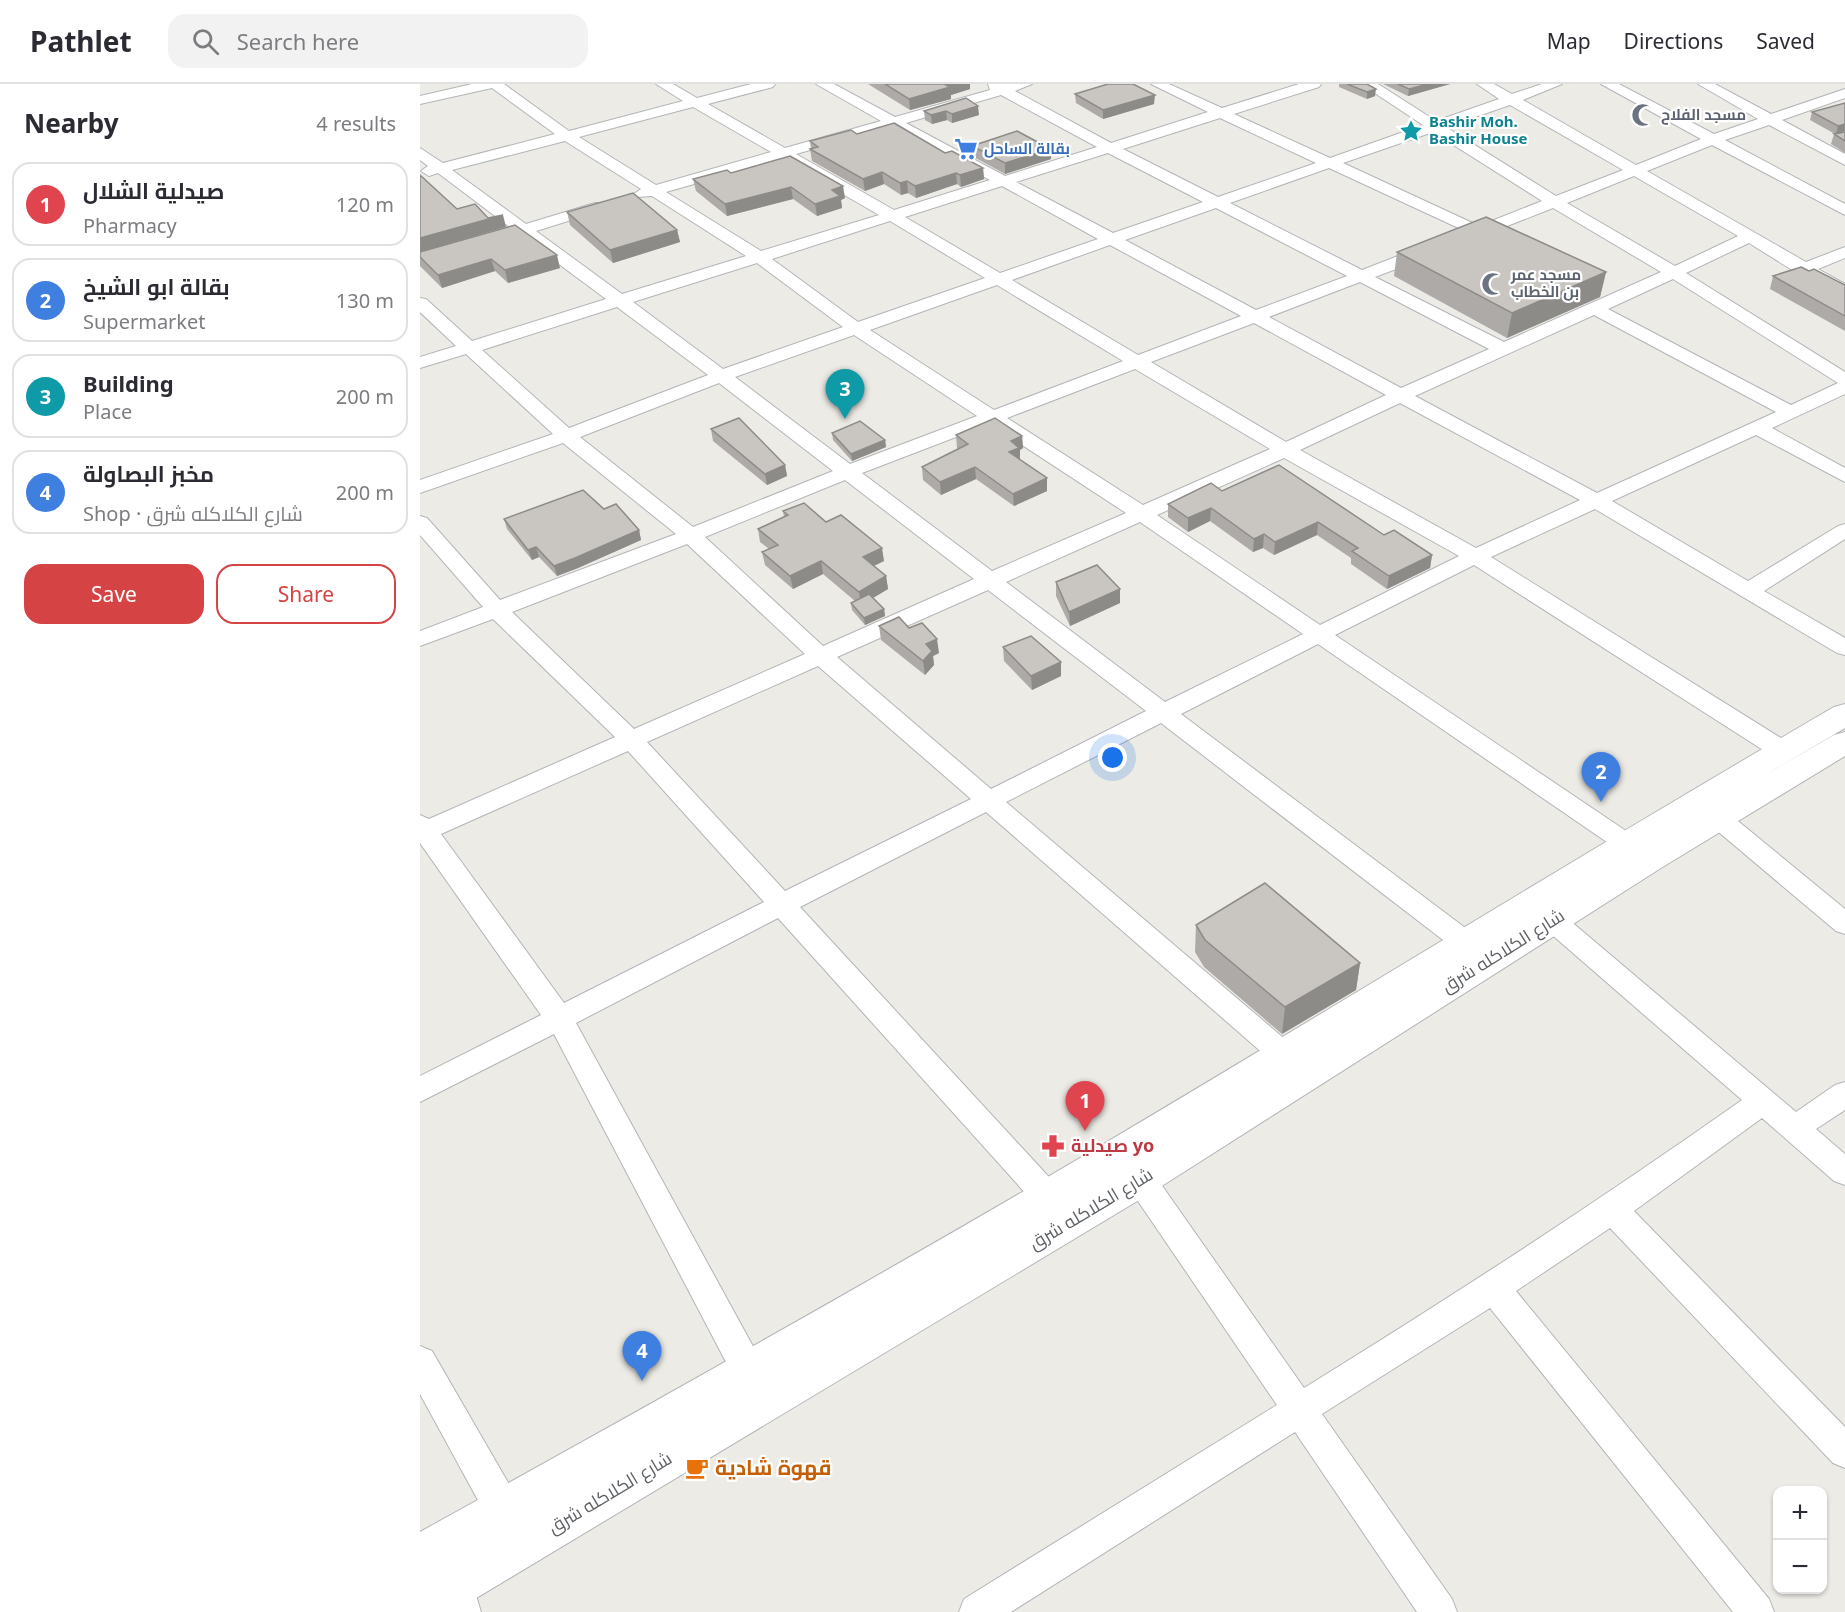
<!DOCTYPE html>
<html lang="en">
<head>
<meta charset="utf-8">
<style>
	:root { --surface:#fff; --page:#f2f2f3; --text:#2b2b33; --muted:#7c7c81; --line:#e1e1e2; --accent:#d54344 }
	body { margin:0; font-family:"Noto Sans",Cairo,sans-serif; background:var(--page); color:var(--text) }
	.controls { position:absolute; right:18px; bottom:18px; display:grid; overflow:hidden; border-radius:12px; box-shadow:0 2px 4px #0004 }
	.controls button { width:54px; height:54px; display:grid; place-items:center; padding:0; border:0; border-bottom:2px solid var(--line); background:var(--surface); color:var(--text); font:30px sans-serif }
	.you { position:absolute; left:693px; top:674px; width:21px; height:21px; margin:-15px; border:4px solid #fff; border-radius:50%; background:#1a73e8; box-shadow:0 0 0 9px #1a73e833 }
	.badge { display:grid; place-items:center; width:39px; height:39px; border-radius:50%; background:var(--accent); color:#fff; font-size:20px; font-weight:700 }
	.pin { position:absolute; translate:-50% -50px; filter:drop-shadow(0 2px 3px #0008) }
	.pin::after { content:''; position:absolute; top:32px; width:21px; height:18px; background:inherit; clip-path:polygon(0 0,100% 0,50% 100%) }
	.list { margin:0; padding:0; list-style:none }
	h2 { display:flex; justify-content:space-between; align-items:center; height:78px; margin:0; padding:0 24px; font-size:26px }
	h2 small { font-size:20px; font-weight:400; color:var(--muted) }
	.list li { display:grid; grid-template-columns:39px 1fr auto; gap:18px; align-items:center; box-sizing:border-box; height:84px; margin:0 12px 12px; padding:0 12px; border:2px solid var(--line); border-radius:18px }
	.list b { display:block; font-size:22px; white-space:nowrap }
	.list p { margin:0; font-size:20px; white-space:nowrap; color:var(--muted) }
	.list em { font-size:20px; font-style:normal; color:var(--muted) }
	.actions { display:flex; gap:12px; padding:18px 24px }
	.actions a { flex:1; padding:14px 0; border:2px solid var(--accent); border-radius:18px; text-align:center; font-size:21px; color:var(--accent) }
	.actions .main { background:var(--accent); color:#fff }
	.icon { flex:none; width:33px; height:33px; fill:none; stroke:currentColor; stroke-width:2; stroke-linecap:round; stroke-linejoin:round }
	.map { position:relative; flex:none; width:1425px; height:1528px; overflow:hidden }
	header { display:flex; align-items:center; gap:36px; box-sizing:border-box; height:84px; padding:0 30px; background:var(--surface); border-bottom:2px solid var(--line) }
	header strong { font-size:28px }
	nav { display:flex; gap:33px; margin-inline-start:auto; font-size:21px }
	.search { width:420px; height:54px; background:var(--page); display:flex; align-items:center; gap:15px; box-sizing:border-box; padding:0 21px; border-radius:18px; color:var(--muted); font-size:22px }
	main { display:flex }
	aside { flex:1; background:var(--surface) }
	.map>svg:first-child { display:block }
</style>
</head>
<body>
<header>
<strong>Pathlet</strong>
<div class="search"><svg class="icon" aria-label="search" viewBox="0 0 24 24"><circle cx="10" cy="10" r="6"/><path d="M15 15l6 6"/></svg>Search here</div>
<nav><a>Map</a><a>Directions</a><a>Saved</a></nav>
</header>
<main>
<aside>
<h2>Nearby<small>4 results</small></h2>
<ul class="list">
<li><span class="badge" style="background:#e0444e">1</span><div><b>صيدلية الشلال</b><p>Pharmacy</p></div><em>120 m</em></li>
<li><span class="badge" style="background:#3f7fe0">2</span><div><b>بقالة ابو الشيخ</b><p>Supermarket</p></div><em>130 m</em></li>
<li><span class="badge" style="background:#0f9aa8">3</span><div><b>Building</b><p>Place</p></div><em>200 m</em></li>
<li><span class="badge" style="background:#3f7fe0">4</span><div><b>مخبز البصاولة</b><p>Shop · شارع الكلاكله شرق</p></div><em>200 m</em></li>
</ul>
<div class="actions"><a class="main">Save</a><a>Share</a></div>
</aside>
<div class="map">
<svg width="1425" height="1528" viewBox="0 0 1425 1528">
	<rect width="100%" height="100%" fill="#edebe5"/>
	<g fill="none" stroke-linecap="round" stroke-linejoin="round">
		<!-- minor casing -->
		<g stroke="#b2b5b8" stroke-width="2">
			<path id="minor" d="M 52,0 L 84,0 L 149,47 L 263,17 L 236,0 L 253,0 L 277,14 L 331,0 L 355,0 L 353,3 L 288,20 L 365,64 L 461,37 L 396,0 L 414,0 L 475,33 L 570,6 L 568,0 L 612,0 L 595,7 L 691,59 L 788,28 L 731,0 L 749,0 L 802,24 L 879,0 L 901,0 L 899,3 L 814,30 L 910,74 L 1003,41 L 941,0 L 958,0 L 1016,37 L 1079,15 L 1057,0 L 1074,0 L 1092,10 L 1122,0 L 1142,0 L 1103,16 L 1216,81 L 1281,55 L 1181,0 L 1199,0 L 1294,50 L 1338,35 L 1278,0 L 1295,0 L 1351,30 L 1425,5 L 1425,14 L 1362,36 L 1425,70 L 1425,81 L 1349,41 L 1305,56 L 1425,120 L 1425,131 L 1292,61 L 1227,87 L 1386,178 L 1425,163 L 1425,174 L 1398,185 L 1425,200 L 1425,212 L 1377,189 L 1329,159 L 1266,189 L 1425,288 L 1425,310 L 1352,344 L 1425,384 L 1425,398 L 1336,351 L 1192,417 L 1328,497 L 1418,442 L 1425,440 L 1425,455 L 1344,507 L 1425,554 L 1425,571 L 1417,569 L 1175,425 L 1071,473 L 1372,661 L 1375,667 L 1372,673 L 1363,675 L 1354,673 L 1054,481 L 915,551 L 1215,753 L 1219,759 L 1215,765 L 1206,768 L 1197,765 L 898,560 L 761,630 L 1056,852 L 1059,859 L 1056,866 L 1046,869 L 1036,866 L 741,639 L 586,718 L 873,962 L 877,970 L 873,978 L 863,982 L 853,978 L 566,728 L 380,823 L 639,1104 L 643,1113 L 639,1122 L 628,1126 L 617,1122 L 358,834 L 156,939 L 341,1277 L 346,1288 L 341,1299 L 329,1304 L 317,1299 L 134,950 L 0,1018 L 0,992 L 121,931 L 0,759 L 0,731 L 9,735 L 195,653 L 73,535 L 0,562 L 0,547 L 63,523 L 0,451 L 0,432 L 7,434 L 80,516 L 256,450 L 143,359 L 0,409 L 0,396 L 133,350 L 46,270 L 0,284 L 0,273 L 36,262 L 0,228 L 0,214 L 6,215 L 52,257 L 186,215 L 101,152 L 84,153 L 82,150 L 91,144 L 18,89 L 9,92 L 1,87 L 8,82 L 0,76 L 0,64 L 23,79 L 135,50 L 72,4 L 0,20 L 0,12 ZM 581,11 L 677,63 L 585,92 L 486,39 ZM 1090,21 L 1203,86 L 1136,112 L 1026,43 ZM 273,23 L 351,68 L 236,101 L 159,53 ZM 800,34 L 896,79 L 798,113 L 703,65 ZM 472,43 L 570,96 L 474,126 L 376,70 ZM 1013,48 L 1122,117 L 1059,142 L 923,79 ZM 145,57 L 221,105 L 214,110 L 216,113 L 232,112 L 326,172 L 202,210 L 116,147 L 187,125 L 189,122 L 187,119 L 175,119 L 106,140 L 32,86 ZM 688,69 L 783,118 L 693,149 L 596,98 ZM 362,75 L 459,131 L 341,167 L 246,108 ZM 909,84 L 1045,147 L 1042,151 L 1050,156 C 1060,153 1066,159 1076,156 L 1078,153 L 1072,148 L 1133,124 L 1241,188 L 1084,258 L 955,193 L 1013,171 L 1015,167 L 1013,163 L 1001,163 L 942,186 L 810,119 ZM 1214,92 L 1318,152 L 1255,182 L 1147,119 ZM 582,102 L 678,155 L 580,189 L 485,133 ZM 796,124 L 927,192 L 836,226 L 705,156 ZM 470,137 L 565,194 L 438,238 L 352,175 ZM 690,161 L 821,232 L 718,271 L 592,196 ZM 337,179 L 423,243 L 303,285 L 213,218 ZM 1253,195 L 1418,299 L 1371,321 L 1188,225 ZM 940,198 L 1069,265 L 981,304 L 849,233 ZM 577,201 L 703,277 L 574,326 L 450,246 ZM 197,223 L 288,291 L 149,344 L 62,266 ZM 1174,231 L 1356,328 L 1177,409 L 995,312 ZM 834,239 L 966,311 L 866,358 L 731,278 ZM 434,251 L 557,332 L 430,380 L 315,293 ZM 715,285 L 850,365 L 723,421 L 587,334 ZM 299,299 L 413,387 L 273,443 L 160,353 ZM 980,319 L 1160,416 L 1056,464 L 880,366 ZM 570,340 L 706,429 L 572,487 L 442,389 ZM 864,374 L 1039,472 L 900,541 L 737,431 ZM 425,396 L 554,495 L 403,562 L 285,453 ZM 720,438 L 883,550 L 745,618 L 586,498 ZM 267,460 L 385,570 L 214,645 L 92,528 ZM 568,506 L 726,627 L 571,705 L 417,573 ZM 398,582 L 551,715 L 365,807 L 227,658 ZM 208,667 L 344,818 L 144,919 L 21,750 Z
				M 1298,725 L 1307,728 L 1425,825 L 1425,850 L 1416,847 L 1289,740 L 1285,734 L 1289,728 Z
				M 1132,826 L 1141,829 L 1376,1028 L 1415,1001 L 1425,998 L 1425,1026 L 1396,1045 L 1425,1070 L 1425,1101 L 1414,1097 L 1342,1034 L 1214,1127 L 1425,1343 L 1425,1384 L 1413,1379 L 1190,1144 L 1096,1207 L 1349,1515 L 1354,1528 L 1313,1528 L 1070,1224 L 902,1330 L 1032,1515 L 1037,1528 L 997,1528 L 875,1348 L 591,1528 L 539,1528 L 544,1515 L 857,1321 L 709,1104 L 705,1095 L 709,1086 L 720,1082 L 731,1086 L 884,1304 C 1033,1212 1179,1117 1322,1016 L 1123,843 L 1119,836 L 1123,829 Z
				M 0,1262 L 12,1267 L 97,1414 L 102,1427 L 97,1440 L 84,1445 L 71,1440 L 0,1310 Z
				M 36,1483 L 49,1488 L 61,1528 L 25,1528 L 18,1501 L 23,1488 Z"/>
		</g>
		<!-- tertiary casing -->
		<g stroke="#b2b5b8" stroke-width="2">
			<path id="tertiary" d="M 1425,620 L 1425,644 L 1347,690 L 1414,651 L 1425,648 L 1425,672 L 1241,784 L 734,1107 L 33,1528 L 0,1528 L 0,1448 C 206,1334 412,1219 616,1100 C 883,943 1146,779 1414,623 Z"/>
		</g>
		<!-- minor -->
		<use href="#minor" fill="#fff" fill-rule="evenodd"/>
		<!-- tertiary -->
		<use href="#tertiary" fill="#fff" fill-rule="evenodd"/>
	</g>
	<!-- wall -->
	<path fill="#adaaa7" d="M 448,0 L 550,0 L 550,5 L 531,11 L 531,15 L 490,26 Z
		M 919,0 L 947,0 L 955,12 L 947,15 L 919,3 Z
		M 963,0 L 1030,0 L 988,12 Z
		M 655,10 L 734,20 L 683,35 L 656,19 Z
		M 546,14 L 559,31 L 532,39 L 527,36 L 512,40 L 505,36 L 504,27 Z
		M 1425,19 L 1425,47 L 1419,49 L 1425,48 L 1425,69 L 1411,60 L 1414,50 L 1415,50 L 1390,36 L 1392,28 Z
		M 437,50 L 525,69 L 563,84 L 564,95 L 541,103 L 537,100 L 496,114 L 488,109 L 481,111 L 464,100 L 445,107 L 392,77 L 390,65 L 391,65 L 390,57 Z
		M 552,62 L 631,75 L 585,90 L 552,72 Z
		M 311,89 L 425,114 L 421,116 L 422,124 L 397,132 L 373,115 L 307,132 L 276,107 L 273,95 Z
		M 147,128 L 257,146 L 260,158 L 193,179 L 150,141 Z
		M 95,141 L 140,184 L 88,199 L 75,187 L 22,204 L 0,182 L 0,168 Z
		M 977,168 L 1186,188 L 1180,213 L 1087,254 L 974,192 Z
		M 1389,187 L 1425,201 L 1425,247 L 1350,205 L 1353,192 Z
		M 291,345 L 365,381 L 367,392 L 347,401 L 293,357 Z
		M 412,349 L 465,356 L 466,363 L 432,377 L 413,356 Z
		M 536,351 L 602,352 L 603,364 L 600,366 L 600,376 L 627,407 L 594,422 L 556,395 L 521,411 L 503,396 L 502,383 L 538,365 L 537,364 Z
		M 802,407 L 964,451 L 1012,471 L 1010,484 L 967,505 L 931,480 L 931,474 L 897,451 L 854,471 L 843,464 L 833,468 L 790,437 L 768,448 L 748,433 L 748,420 Z
		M 184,425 L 219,446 L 221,456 L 158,484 L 137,492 L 119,473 L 112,476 L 87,445 L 84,435 Z
		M 363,427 L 406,438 L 464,477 L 454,482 L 466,492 L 468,505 L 453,514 L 464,525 L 465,532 L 445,541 L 432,526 L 431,519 L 435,517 L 403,490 L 373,505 L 345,481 L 342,468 L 349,465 L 340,458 L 338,445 L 364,433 Z
		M 636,498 L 700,519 L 650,542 L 636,512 Z
		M 459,542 L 489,544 L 519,569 L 513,572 L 514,581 L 505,591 L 461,556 Z
		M 583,563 L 641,592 L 612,606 L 584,577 Z
		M 776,841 L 940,879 L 936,906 L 862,950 L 784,883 L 775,868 Z"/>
	<!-- shaded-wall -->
	<path fill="#8d8b88" d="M 528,0 L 550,0 L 550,5 L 531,11 L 531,15 L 490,26 L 489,15 Z
		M 1008,0 L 1030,0 L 988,12 L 989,5 Z
		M 956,5 L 955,12 L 947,15 L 947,8 Z
		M 735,11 L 734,20 L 683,35 L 683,26 Z
		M 558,22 L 559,31 L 532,39 L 532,30 Z
		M 526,27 L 527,36 L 512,40 L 511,31 Z
		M 1425,40 L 1425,47 L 1416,50 L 1418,42 Z
		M 631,65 L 631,75 L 585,90 L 585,79 Z
		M 563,84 L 564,95 L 541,103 L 540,91 Z
		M 462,88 L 464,100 L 445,107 L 443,95 Z
		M 536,89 L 537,100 L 496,114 L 495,102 Z
		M 487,97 L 488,109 L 481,111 L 480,99 Z
		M 423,102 L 425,114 L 421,116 L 422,124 L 397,132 L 395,120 L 412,106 Z
		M 371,103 L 373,115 L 307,132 L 305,120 Z
		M 83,131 L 86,143 L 0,168 L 0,154 Z
		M 257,146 L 260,158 L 193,179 L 190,166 Z
		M 137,171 L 140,184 L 88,199 L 85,186 Z
		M 71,175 L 75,187 L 22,204 L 18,191 Z
		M 1186,188 L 1180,213 L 1087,254 L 1092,229 Z
		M 602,352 L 603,364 L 600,366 L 600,376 L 589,368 L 591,357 Z
		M 465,356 L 466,363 L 432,377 L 431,370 Z
		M 365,381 L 367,392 L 347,401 L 345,390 Z
		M 555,383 L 556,395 L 521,411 L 520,398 Z
		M 627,394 L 627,407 L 594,422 L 593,410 Z
		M 791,424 L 790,437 L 768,448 L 768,434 Z
		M 898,438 L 897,451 L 854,471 L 855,458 Z
		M 219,446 L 221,456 L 158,484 L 137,492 L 134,482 Z
		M 844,450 L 843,464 L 833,468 L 834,455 Z
		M 116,463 L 119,473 L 112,476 L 108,466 Z
		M 462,464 L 464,477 L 445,486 L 443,473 Z
		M 1012,471 L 1010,484 L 967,505 L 969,492 Z
		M 401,477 L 403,490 L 373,505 L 370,492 Z
		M 466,492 L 468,505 L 441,521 L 439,508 Z
		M 700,505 L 700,519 L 650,542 L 649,528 Z
		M 464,525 L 465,532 L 445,541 L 444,534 Z
		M 517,555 L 519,569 L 513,572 L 514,581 L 505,591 L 503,577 L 506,560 Z
		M 641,578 L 641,592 L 612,606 L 611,592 Z
		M 940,879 L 936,906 L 862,950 L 865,923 Z"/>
	<!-- building -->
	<path fill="#c9c6c2" stroke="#8d8b88" stroke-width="1.5" d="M 465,0 L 528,0 L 526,1 L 530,3 L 489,15 Z
		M 688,0 L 713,0 L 735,11 L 683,26 L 655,10 Z
		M 927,0 L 947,0 L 956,5 L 947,8 Z
		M 978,0 L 1008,0 L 989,5 Z
		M 546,14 L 558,22 L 532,30 L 526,27 L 511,31 L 504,27 Z
		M 1425,19 L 1425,40 L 1418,42 L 1392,28 Z
		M 474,39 L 525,69 L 532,67 L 563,84 L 540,91 L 536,89 L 495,102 L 487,97 L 480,99 L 462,88 L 443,95 L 390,65 L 398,63 L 390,57 L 431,46 L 437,50 Z
		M 597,47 L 631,65 L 585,79 L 552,62 Z
		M 1425,48 L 1425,57 L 1414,50 Z
		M 370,72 L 423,102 L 412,106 L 420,112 L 395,120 L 371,103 L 305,120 L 273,95 L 307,86 L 311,89 Z
		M 0,91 L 37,125 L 55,120 L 68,134 L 83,131 L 0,154 Z
		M 213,109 L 257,146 L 190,166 L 147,128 Z
		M 1066,133 L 1186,188 L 1092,229 L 977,168 Z
		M 95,141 L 137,171 L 85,186 L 71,175 L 18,191 L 0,173 L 0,168 Z
		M 1381,183 L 1389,187 L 1394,185 L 1425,201 L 1425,232 L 1353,192 Z
		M 319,334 L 365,381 L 345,390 L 291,345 Z
		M 575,334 L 602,352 L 591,357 L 599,364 L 589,368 L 627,394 L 593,410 L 555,383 L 520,398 L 502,383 L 548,360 L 536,351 Z
		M 440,337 L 465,356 L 431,370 L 412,349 Z
		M 859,381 L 964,451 L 974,446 L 1012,471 L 969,492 L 932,467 L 938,464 L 898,438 L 855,458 L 844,450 L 834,455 L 791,424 L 768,434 L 748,420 L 791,399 L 802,407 Z
		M 163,406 L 184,425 L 196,420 L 219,446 L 155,474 L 134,482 L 116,463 L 108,466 L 84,435 Z
		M 384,419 L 406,438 L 421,431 L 462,464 L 443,473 L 466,492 L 439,508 L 401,477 L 370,492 L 342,468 L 358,461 L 338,445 L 368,431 L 363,427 Z
		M 677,481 L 700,505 L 649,528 L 636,498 Z
		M 449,510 L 464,525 L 444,534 L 431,519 Z
		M 479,533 L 489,544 L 502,539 L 517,555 L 506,560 L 512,567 L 503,577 L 459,542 Z
		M 611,552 L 641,578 L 611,592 L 583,563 Z
		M 845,799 L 940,879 L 865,923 L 785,856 L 776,841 Z"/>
	<!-- icons -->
	<defs>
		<g id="mosque-bare" transform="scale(1.8)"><path d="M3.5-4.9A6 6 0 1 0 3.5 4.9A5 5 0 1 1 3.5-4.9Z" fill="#6b7280" stroke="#fff" stroke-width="2.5" paint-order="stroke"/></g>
		<g id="sight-bare" transform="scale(1.8)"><path d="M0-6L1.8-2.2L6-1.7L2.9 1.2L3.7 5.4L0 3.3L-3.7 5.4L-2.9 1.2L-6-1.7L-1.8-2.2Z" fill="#0f9aa8" stroke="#fff" stroke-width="2.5" paint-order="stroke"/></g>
		<g id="supermarket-bare" transform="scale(1.8)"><path d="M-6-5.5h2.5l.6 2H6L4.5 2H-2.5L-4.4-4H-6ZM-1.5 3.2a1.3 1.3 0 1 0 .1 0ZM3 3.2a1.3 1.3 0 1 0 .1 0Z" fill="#3f7fe0" stroke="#fff" stroke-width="2.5" paint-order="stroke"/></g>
		<g id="pharmacy-bare" transform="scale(1.8)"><path d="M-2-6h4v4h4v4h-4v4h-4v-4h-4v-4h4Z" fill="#e0444e" stroke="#fff" stroke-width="2.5" paint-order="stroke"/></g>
		<g id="cafe-bare" transform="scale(1.8)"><path d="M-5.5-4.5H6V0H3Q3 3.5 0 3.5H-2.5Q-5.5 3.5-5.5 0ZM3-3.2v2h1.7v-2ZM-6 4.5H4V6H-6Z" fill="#e8710a" stroke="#fff" stroke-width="2.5" paint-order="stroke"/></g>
	</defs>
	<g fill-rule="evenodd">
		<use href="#mosque-bare" x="1223" y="31"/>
		<use href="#sight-bare" x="991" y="47"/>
		<use href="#supermarket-bare" x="546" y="65"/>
		<use href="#mosque-bare" x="1073" y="200"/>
		<use href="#pharmacy-bare" x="633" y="1062"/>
		<use href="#cafe-bare" x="277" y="1384"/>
	</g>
	<g text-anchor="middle" stroke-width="4.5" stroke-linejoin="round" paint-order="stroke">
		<!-- far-worship labels -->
		<g font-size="15" font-weight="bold" fill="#5b616d" stroke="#fff" text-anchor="start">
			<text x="1241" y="36">مسجد الفلاح</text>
			<text x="1091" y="196">مسجد عمر<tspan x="1091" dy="17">بن الخطاب</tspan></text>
		</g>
		<!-- far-culture labels -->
		<g font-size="15" font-weight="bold" fill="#0d838f" stroke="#fff" text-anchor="start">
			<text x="1009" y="43">Bashir Moh.<tspan x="1009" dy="17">Bashir House</tspan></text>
		</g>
		<!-- far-shop labels -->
		<g font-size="15" font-weight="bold" fill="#366cbe" stroke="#fff" text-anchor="start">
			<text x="564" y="70">بقالة الساحل</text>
		</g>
		<!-- street labels -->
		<g font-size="18" fill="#5d6064" stroke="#fff">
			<text transform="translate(1083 867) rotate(-32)" y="6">شارع الكلاكله شرق</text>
			<text transform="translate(671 1125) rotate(-31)" y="6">شارع الكلاكله شرق</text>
			<text transform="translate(190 1409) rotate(-31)" y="6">شارع الكلاكله شرق</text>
		</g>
		<!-- health labels -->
		<g font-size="18" font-weight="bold" fill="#be3a42" stroke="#fff" text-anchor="start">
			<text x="651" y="1068">صيدلية yo</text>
		</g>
		<!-- near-food labels -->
		<g font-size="21" font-weight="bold" fill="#c56008" stroke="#fff" text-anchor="start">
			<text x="295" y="1391">قهوة شادية</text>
		</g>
	</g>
</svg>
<div class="controls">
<button>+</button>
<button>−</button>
</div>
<div class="you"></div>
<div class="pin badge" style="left:665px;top:1047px;background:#e0444e">1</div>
<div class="pin badge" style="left:1181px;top:718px;background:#3f7fe0">2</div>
<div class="pin badge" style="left:425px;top:335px;background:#0f9aa8">3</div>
<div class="pin badge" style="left:222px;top:1297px;background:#3f7fe0">4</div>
</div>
</main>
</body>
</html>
